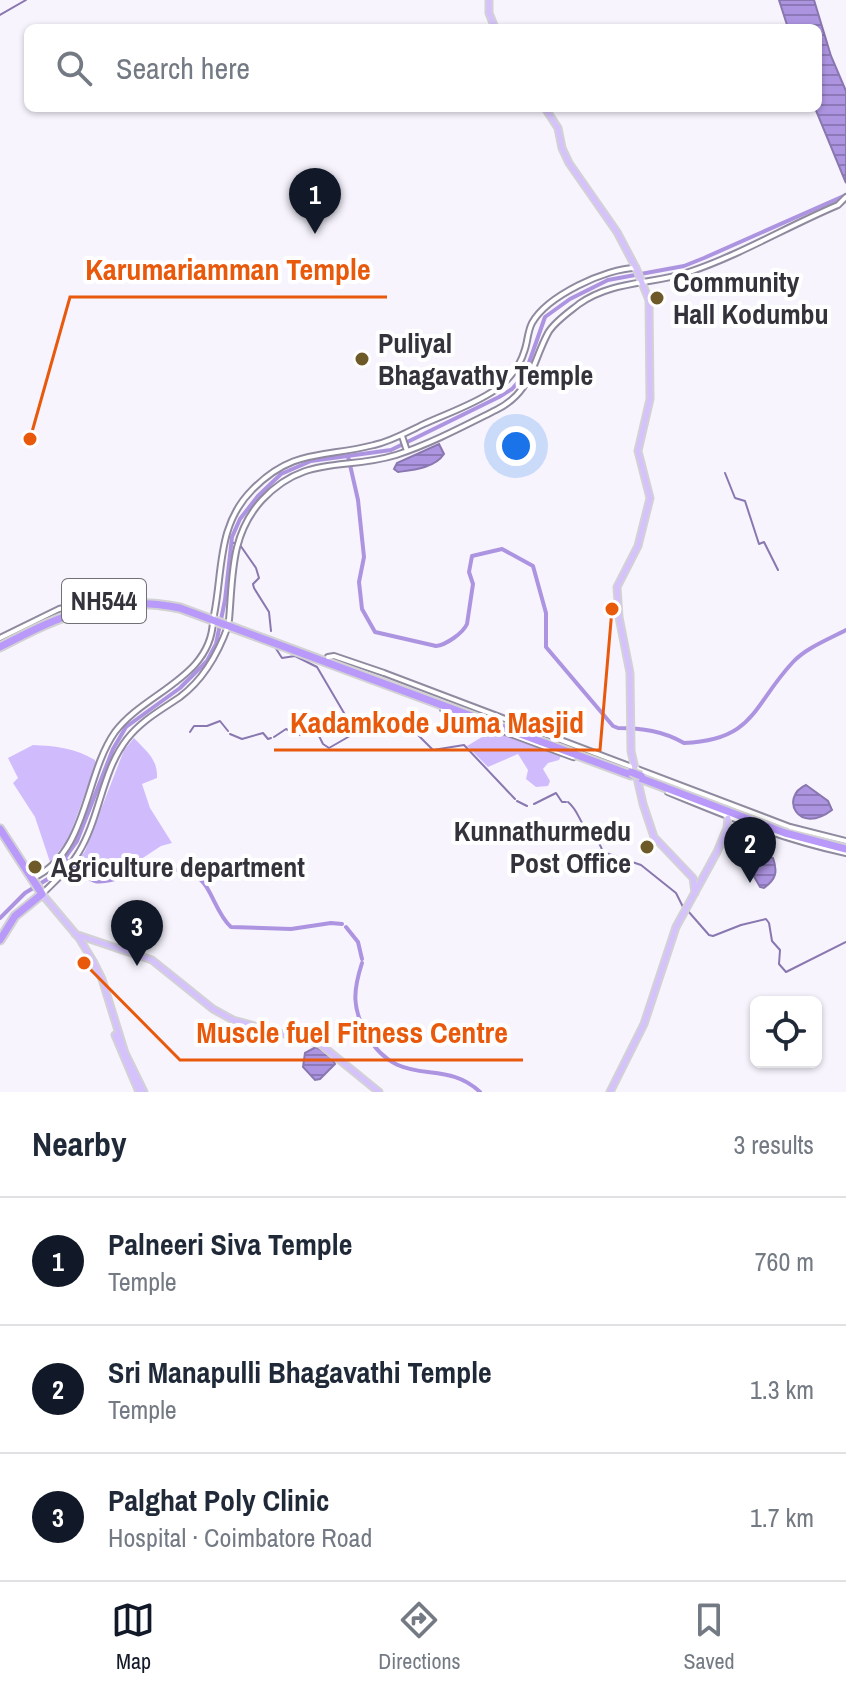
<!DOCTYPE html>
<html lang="en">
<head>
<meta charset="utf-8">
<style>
	:root { --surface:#fff; --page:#f2f2f3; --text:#1f2937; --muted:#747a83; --line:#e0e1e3; --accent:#111827 }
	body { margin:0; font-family:"Archivo Narrow",sans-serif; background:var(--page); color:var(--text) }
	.controls { position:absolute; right:24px; bottom:24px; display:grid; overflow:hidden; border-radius:12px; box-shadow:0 2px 6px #0004 }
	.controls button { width:72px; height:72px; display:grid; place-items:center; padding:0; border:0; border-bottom:2px solid var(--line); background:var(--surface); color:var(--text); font:40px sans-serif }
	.you { position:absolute; left:516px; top:446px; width:28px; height:28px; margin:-20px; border:6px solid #fff; border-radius:50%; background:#1a73e8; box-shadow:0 0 0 12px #1a73e833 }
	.badge { display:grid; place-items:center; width:52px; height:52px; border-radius:50%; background:var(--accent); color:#fff; font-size:26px; font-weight:700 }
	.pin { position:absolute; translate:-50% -66px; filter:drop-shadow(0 2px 4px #0008) }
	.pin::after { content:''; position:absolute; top:42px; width:28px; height:24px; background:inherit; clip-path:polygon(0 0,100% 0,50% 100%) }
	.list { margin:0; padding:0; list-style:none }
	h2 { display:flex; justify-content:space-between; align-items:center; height:104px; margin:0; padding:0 32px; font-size:34px }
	h2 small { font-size:26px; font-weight:400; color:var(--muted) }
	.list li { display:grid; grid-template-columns:52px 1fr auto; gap:24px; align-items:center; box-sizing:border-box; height:128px; padding:0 32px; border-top:2px solid var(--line) }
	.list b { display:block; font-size:30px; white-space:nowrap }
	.list p { margin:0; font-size:26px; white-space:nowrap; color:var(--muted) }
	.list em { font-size:26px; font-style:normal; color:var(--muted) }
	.icon { flex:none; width:44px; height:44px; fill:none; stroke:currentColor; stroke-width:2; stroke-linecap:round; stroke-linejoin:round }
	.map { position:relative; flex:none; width:846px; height:1092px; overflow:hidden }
	.search { position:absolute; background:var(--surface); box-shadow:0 2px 6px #0004; left:24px; right:24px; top:24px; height:88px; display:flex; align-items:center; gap:20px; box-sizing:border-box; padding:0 28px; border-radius:12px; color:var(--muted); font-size:30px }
	.sheet { height:488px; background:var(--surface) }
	nav { display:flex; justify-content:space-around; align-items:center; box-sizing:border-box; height:112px; border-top:2px solid var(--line); background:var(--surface); font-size:22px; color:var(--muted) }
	nav a { display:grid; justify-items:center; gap:4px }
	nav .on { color:var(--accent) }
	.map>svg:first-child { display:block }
</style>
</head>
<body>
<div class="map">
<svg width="846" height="1092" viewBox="0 0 846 1092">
	<defs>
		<pattern id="water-rules" width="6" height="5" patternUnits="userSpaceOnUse" patternTransform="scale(2)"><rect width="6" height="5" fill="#ad94e1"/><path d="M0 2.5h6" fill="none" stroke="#8e79b8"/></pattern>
	</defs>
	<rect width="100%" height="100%" fill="#f7f4fe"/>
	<!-- grass -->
	<path fill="#d0bcfd" d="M 492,731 L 561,756 L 559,760 L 548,763 L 543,769 L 550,781 L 548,786 L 536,787 L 526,779 L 528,770 L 518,754 L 488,767 L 467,746 Z
		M 134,738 C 146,751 158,759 157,778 L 142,784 L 150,808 L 172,843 L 161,846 L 120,873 L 93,876 L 77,862 L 85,851 L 124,750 Z
		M 33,745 C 56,746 75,748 95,760 L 96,764 L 68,840 L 50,862 L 35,817 L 13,783 L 18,778 L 8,758 Z"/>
	<!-- water -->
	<path fill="url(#water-rules)" stroke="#8977af" stroke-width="2" d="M 779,0 L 814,0 L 831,56 L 846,91 L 846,183 L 815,108 L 818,108 L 818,28 L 788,28 Z
		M 439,444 L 444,454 C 435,468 413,470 398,472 L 394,469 L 397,463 Z
		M 806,785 L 828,801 L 832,810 C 798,836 779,797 806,785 Z
		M 759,853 L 773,858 C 778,872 776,879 764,888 L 760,887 L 752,873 L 751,863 Z
		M 316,1047 L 331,1055 L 335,1064 L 320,1079 L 315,1080 L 303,1067 L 305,1053 Z"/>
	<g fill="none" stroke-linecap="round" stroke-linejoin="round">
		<!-- stream -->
		<path stroke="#8977af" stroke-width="2" d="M 0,15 L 26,0
			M 725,473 L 735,498 L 745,501 L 759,544 L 764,542 L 778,570
			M 231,543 L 234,543
			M 240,545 L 256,568 L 259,578 L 253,584 L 254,588 L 269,612 L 271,631
			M 275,647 L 282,658 L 295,656 L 317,667 L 354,730
			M 207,726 L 220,721 L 228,731
			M 190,732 L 194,726 L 206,726
			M 230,734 L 242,739 L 263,733 L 268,739 L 271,738
			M 274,737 L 286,729 L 298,735 L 318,734 L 323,744 L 329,748 L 369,725 L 374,724 L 389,727 L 401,718 L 433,750 L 464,745 L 515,799
			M 517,801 L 527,806
			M 568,802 C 578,810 579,821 587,830 C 594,838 599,840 603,852 L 641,865 L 676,893 L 683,907
			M 534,804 L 556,793 L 562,802 L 566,802
			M 688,911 L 709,935 L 713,936 L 741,925 L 766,919 L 769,923 L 772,941 L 780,950 L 779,964 L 786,972 L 846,942"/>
		<!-- canal -->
		<path stroke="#ad94e1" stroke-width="4" d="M 348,456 L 358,500 L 364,557 L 359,582 L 362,609 L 375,632 L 436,646 C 446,645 463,633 467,624 L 473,584 L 469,572 L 472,556 L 502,549 L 533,566 L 546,613 L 546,647 L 613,726 L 618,728 C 642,728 663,731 684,743 C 755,740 752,706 793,662 C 806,648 829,639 846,630
			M 65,859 C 73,866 84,878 95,881 C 102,883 111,880 119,878 C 144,873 173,862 197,877 C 211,885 216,914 231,927 L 291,929 L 331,923 L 342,924
			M 0,918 L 25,893 L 51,877 L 77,841 L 113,749 L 126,727 L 180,688 L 207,661 L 216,644 L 225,600 L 232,537 L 240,519 L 258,496 L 281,474 L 311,461 L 391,450 L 499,397 L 512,389 L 525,374 L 545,317 L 570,299 L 608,280 L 684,266 L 704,258 L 846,195
			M 346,927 L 358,942 L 362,959
			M 362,963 C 353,991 352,1007 366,1034 C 400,1092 443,1056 480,1092"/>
		<!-- minor casing -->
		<g stroke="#908a9f" stroke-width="8">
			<path id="minor" d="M 402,436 L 407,451
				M 214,615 C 223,571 217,525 252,490 C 293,448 324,458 374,445 C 392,441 407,432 424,424 C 448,413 473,405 495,390 C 507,382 520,366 524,352 C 528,342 527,333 532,323 C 547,296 606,268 636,268
				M 229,620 C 233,576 230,535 262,500 C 305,454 344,471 396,455 C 430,444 464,426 496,410 C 532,392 531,365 548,333 C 554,322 569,312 579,304 C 613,280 651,285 689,272 C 740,255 788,226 838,205 L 846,197
				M 0,638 L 59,609 L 113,596 L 119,599
				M 328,657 L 334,656 L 384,673 L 790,827 L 846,841
				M 443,709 L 573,757
				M 668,792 C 726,816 784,840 846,853
				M 33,878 C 88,853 84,776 115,732 C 145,692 211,678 213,621
				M 42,894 C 55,881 70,868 79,852 C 100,817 102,771 127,739 C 142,720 161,710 180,697 C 204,679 218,654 228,626"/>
		</g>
		<!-- major casing -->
		<g stroke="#d2d2d4" stroke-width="9">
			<path id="major" d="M 489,0 L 489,13 L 495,28
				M 545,108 L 558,128 L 562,148 L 569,163 L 617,232 L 636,268 L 649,300 L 650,399 L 638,451 L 650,498 L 638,546 L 617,587 L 619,617 L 630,673 L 631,751 L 643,804 L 654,837 L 693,878 L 695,893
				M 42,894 L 79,938 L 93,961 L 102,979 L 125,1053 L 144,1092
				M 75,934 L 152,960 L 213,1009 L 233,1020 L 320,1044 L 379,1092
				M 115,1035 L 139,1092
				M 610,1092 L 644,1024 L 676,927 L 717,852 L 727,828 L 728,818"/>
		</g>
		<!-- highway casing -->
		<g stroke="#d2d2d4" stroke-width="11">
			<path id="highway" d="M 0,647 C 63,614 107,594 180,608 L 631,775
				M 640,778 L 785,833 L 846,849
				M 0,829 L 42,894 L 15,916 L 0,940"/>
		</g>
		<!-- minor -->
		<use href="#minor" stroke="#fff" stroke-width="4"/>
		<!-- major -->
		<use href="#major" stroke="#d5c2fc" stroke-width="5"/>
		<!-- highway -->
		<use href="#highway" stroke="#b999fa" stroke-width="7"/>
		<!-- highway-bridge casing -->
		<g stroke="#d2d2d4" stroke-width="11" stroke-linecap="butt">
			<path id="highway-bridge" d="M 631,772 L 641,776"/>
		</g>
		<!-- highway-bridge -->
		<use href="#highway-bridge" stroke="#b999fa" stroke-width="7"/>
	</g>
	<!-- markers -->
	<g fill="#6e5a29" stroke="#fff" stroke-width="3">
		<circle cx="657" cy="298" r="8"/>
		<circle cx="362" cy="359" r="8"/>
		<circle cx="647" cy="847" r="8"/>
		<circle cx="35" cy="867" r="8"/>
	</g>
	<g text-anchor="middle" stroke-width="8" stroke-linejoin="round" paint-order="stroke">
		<!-- shield labels -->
		<rect fill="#fff" stroke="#717076" stroke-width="2" x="62" y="579" width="84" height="44" rx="6"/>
		<g font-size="26" font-weight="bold" fill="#34323b">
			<text x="104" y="610">NH544</text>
		</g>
		<!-- poi labels -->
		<g font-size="28" font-weight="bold" fill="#34323b" stroke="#fff" text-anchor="start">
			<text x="673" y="292">Community<tspan x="673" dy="32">Hall Kodumbu</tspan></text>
			<text x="378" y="353">Puliyal<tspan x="378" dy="32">Bhagavathy Temple</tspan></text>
			<text x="631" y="841" text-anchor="end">Kunnathurmedu<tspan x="631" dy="32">Post Office</tspan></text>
			<text x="51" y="877">Agriculture department</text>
		</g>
	</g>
	<!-- callouts -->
	<path fill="none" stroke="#e8590c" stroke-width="3" d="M30 439L70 297H387M612 609L600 750H274M84 963L180 1060H523"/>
	<g fill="#e8590c" stroke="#fff" stroke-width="3">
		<circle cx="30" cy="439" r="8"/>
		<circle cx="612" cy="609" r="8"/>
		<circle cx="84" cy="963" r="8"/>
	</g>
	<g font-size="30" text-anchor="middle" font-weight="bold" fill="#e8590c" stroke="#fff" stroke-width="8" stroke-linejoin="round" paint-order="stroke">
		<text x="228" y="280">Karumariamman Temple</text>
		<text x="437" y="733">Kadamkode Juma Masjid</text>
		<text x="352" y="1043">Muscle fuel Fitness Centre</text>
	</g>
</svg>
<div class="controls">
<button><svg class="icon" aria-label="locate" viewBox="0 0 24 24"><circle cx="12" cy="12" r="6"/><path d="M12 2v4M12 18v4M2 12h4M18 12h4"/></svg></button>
</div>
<div class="you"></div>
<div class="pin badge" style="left:315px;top:234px">1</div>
<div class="pin badge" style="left:750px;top:883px">2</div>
<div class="pin badge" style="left:137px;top:966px">3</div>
<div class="search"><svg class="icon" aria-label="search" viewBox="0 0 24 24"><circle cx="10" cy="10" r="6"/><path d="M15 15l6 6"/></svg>Search here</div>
</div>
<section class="sheet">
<h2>Nearby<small>3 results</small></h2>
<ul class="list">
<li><span class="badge">1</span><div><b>Palneeri Siva Temple</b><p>Temple</p></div><em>760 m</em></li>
<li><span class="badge">2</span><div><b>Sri Manapulli Bhagavathi Temple</b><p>Temple</p></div><em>1.3 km</em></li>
<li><span class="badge">3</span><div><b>Palghat Poly Clinic</b><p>Hospital · Coimbatore Road</p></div><em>1.7 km</em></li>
</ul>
</section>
<nav>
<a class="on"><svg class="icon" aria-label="map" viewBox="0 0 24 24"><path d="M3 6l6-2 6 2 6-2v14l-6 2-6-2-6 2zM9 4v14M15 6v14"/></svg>Map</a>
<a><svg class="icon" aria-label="directions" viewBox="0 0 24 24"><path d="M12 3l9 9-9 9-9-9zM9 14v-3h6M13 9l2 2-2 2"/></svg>Directions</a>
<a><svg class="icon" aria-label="saved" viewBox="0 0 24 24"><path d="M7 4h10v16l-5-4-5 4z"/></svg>Saved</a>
</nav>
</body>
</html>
